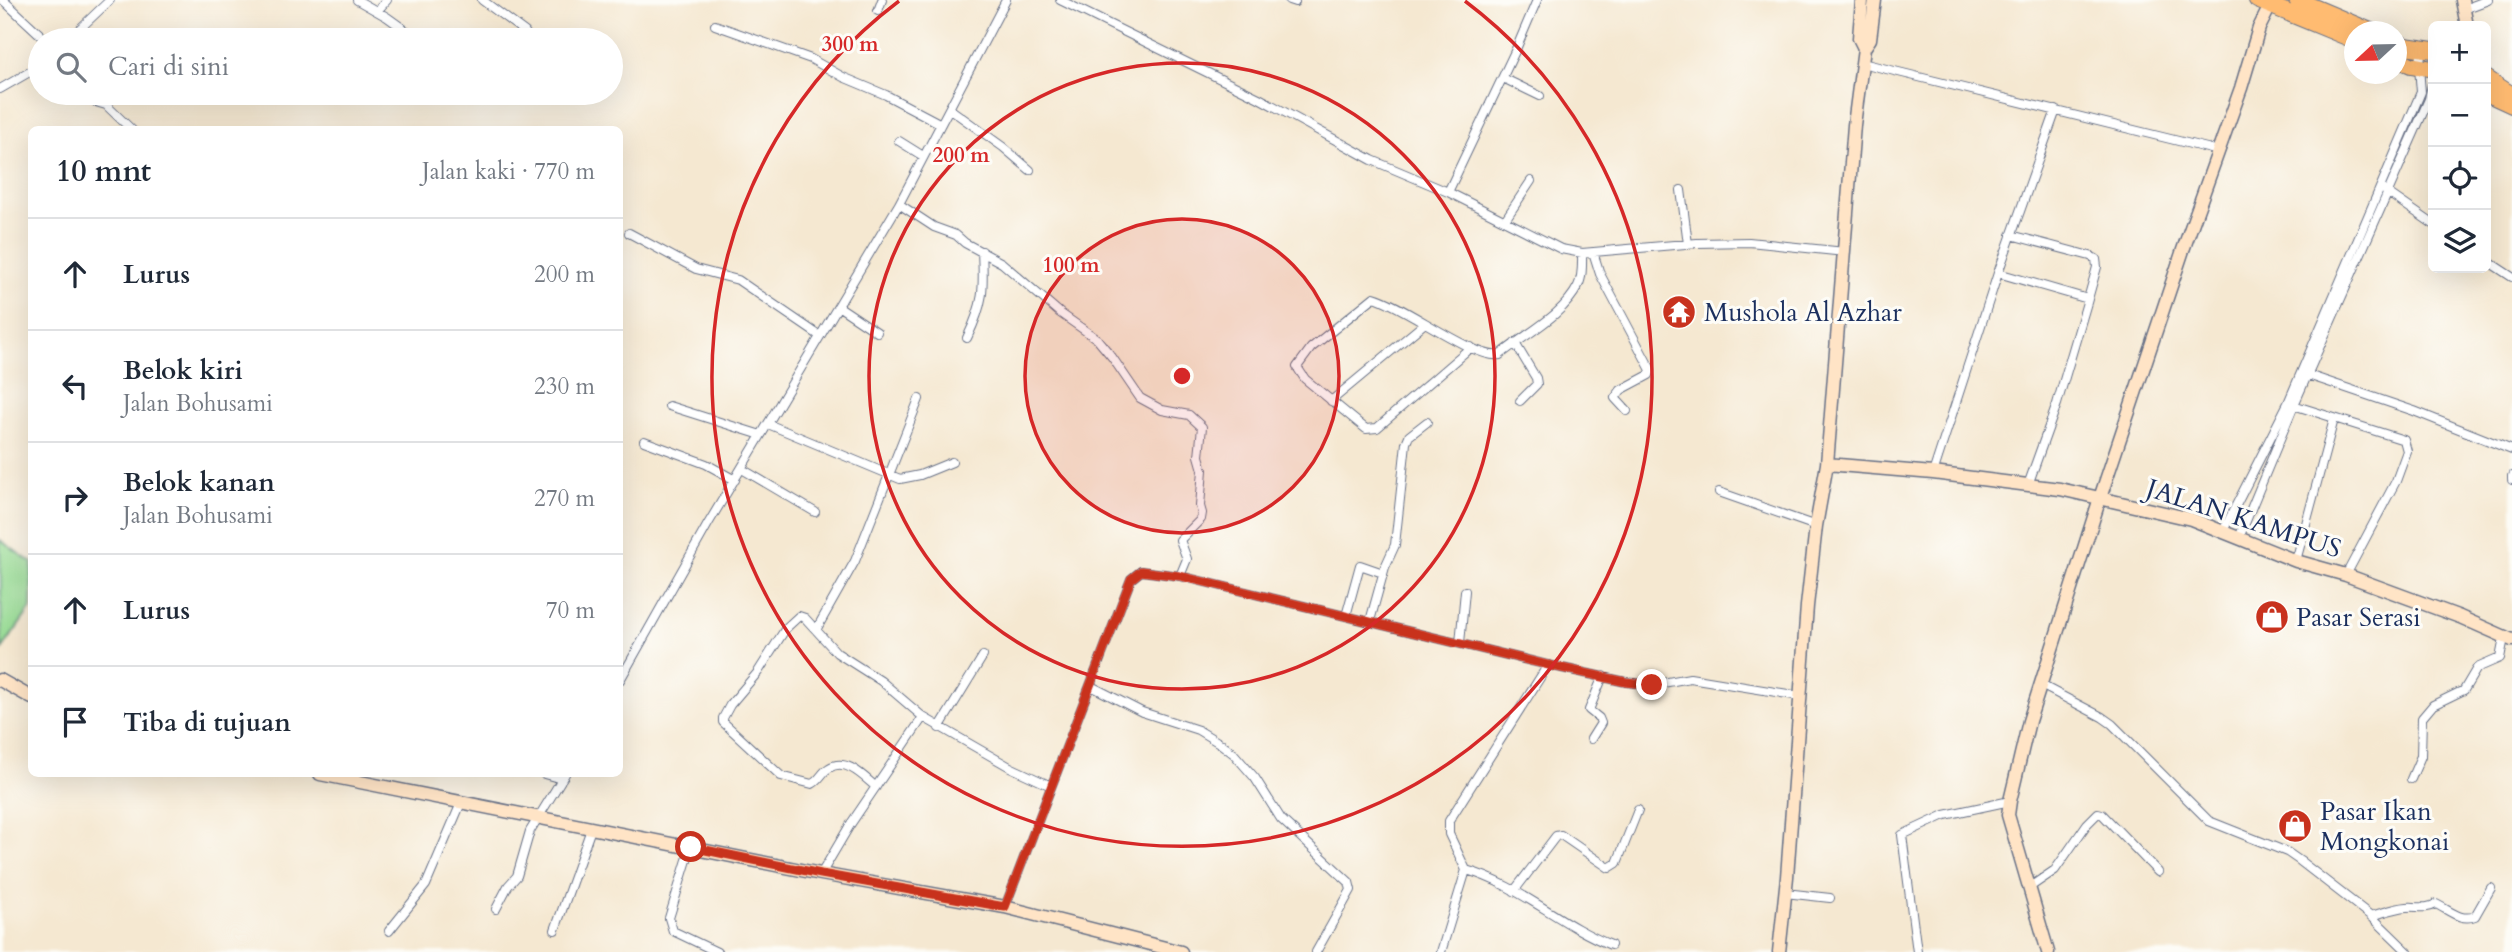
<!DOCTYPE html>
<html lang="id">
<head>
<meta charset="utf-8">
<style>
	:root { --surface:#fff; --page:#f2f2f3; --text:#1f2937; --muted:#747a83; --line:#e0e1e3 }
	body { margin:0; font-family:Cardo,serif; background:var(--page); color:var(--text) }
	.controls { position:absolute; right:21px; top:21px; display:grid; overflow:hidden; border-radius:10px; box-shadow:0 7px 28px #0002 }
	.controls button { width:63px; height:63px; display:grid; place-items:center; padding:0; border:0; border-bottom:2px solid var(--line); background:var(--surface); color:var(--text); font:35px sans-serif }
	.compass { position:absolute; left:2344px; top:21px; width:63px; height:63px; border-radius:50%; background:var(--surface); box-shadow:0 7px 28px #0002; rotate:248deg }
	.stop { position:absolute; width:21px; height:21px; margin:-16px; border:5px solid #c8321e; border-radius:50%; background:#fff }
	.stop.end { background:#c8321e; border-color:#fff; box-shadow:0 2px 7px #0008 }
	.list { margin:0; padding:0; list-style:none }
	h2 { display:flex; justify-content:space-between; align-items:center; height:91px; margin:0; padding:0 28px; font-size:30px }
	h2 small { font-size:23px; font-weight:400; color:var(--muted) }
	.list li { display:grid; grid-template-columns:46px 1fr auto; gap:21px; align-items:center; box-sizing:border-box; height:112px; padding:0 28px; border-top:2px solid var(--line) }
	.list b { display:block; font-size:26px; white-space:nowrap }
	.list p { margin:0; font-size:23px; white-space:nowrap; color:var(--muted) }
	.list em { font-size:23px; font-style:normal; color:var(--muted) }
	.icon { flex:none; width:38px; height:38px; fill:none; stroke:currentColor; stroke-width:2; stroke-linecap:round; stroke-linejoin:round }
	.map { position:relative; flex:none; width:2512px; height:952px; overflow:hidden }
	.search { position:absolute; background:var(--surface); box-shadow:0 7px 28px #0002; left:28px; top:28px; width:595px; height:77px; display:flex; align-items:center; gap:18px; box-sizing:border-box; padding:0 24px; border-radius:38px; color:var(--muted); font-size:26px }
	.panel { position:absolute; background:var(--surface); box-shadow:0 7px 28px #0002; left:28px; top:126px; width:595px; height:651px; border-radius:10px }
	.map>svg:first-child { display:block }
</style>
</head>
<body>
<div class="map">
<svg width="2512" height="952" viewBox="0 0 2512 952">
	<rect width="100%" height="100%" fill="#fdfcf7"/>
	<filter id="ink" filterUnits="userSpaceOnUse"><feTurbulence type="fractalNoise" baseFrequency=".0143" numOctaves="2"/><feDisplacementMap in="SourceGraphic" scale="14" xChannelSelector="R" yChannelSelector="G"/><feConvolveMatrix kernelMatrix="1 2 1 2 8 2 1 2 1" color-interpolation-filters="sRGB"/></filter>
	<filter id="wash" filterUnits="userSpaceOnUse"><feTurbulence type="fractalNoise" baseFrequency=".00686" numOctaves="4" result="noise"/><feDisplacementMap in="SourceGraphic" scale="28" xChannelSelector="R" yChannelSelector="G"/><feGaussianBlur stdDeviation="1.57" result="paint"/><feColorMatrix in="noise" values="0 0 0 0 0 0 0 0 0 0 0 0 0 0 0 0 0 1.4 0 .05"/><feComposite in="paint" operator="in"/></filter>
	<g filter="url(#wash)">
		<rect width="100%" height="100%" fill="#f5e8d1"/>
		<!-- park -->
		<path fill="#96da93" stroke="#588478" stroke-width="2" d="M 0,540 L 32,563 L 31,608 L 2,649 Z"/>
	</g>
	<g filter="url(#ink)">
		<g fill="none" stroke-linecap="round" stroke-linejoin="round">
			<!-- street casing -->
			<g stroke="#677086" stroke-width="10">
				<path id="street" d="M 3,0 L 46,40
					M 357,0 L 387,17 L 419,40
					M 482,0 L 525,32 L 529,40
					M 1060,0 L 1259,98 L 1372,160 L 1448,192 L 1561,249 L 1582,253 L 1697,243 L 1749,242 L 1845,252
					M 1289,0 L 1295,2
					M 2464,9 L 2488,0
					M 377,11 L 387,0
					M 878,11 L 882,0
					M 715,25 L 811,59 L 843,77 L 886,95 L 941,124
					M 68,40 L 110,0
					M 1862,63 L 2219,151
					M 1503,78 L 1540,96
					M 0,89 L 40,66
					M 86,93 L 92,101 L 106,105 L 132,130
					M 950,109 L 1003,147 L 1030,170
					M 899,141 L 923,156
					M 1681,190 L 1688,244
					M 2384,190 L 2433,224
					M 1448,192 L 1517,47 L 1537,0
					M 899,204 L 934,227 L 956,235 L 965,243 L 1002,263 L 1060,313 L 1097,339 L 1112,357 L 1140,398 L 1162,410 L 1189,415 L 1202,427 L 1199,456 L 1203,470 L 1200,506 L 1202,513 L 1201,519 L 1180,540 L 1187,559 L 1180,576
					M 1505,220 L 1531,181
					M 629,233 L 696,269 L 738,280 L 820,336
					M 2011,235 L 2090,256 L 2096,259 L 2097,267 L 2088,299
					M 1593,252 L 1600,274 L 1651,370 L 1649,375 L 1621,390 L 1615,398 L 1627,411
					M 2486,260 L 2512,277
					M 1998,273 L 2088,299 L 2057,404 L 2028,485
					M 838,306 L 877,332
					M 967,338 C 984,303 984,290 982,251
					M 1515,343 L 1536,378 L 1537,384 L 1520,401
					M 1471,347 L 1377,428 L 1366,429 L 1305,379 L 1297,367 L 1311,348 L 1374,297 C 1404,305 1475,360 1500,355 C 1525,334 1563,316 1578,286 C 1583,276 1582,263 1582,253
					M 2302,373 L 2414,411 L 2512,450
					M 1331,401 L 1425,323
					M 2290,404 L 2404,440 L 2407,451 L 2396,481 L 2346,575
					M 669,406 L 761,435
					M 768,424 L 900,479 L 920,475 L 952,462
					M 644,441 L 706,464 L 735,480
					M 742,469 L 815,512
					M 1933,473 L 1998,273 L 2056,110
					M 2512,476 L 2512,480
					M 1719,492 L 1816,526
					M 2222,533 L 2288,403 L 2421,92 L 2419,67 L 2422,49
					M 2239,538 L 2294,405 L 2429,99 L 2433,80
					M 2296,561 L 2334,419
					M 1346,616 L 1360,565 L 1383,573
					M 1370,621 L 1385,567 L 1395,545 L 1406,443 L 1409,436 L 1427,422
					M 816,630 L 855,561 L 919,399
					M 1460,643 L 1465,591
					M 620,680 L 708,524 L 899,204 L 1006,0
					M 2041,685 L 2102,717 L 2112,724 L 2209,821 L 2287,852 L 2300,861 L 2371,916 L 2408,952
					M 1091,686 L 1142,712 L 1198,730 L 1221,744 L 1234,754 L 1255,778 L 1281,819 L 1349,882 L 1351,890 L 1316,952
					M 939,728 L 983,656
					M 1591,739 L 1601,723 L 1599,718 L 1589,710 L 1603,676
					M 544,774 L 562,779
					M 2411,779 L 2421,756 L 2422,718 L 2433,705 L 2464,690 L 2477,668 L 2500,658 L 2504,638
					M 876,787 C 864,777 846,757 829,768 C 822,772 820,780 812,784 L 781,776 L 723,722 L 723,718 L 730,705 L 758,672 L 786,628 L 799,616 L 805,618 L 837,653 L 881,681 L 923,717 L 1010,767 L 1051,786
					M 691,847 L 669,918 L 673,931 L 717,952
					M 1466,870 C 1518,884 1560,925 1611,945
					M 821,874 L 850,825 L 923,717
					M 2030,887 L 2055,870 L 2087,824 L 2098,813 L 2102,814 L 2158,872
					M 1514,891 L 1556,836 L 1561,835 L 1609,868 L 1617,863 L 1638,810
					M 1785,893 L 1830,898
					M 1005,907 L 1131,579 L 1141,571 L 1180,576 L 1548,665 L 1626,682 L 1652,685 L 1690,678 L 1800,696
					M 496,909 L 508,886 L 517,876 L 530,831 L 565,774
					M 2371,916 C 2383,913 2394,908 2407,907 C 2418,906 2425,910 2436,904 C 2449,910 2461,922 2475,916 L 2491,888
					M 555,930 L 591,829
					M 389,931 L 426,885 L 461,803
					M 1441,952 L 1466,870 L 1449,834 L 1449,821 L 1548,665
					M 1917,952 L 1902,835 L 1945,815 L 2010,801"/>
			</g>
			<!-- secondary casing -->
			<g stroke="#677086" stroke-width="15">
				<path id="secondary" d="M 1862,0 L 1859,38 L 1864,48
					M 2462,0 L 2467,26
					M 1827,464 L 1933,473 L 2060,489 L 2191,519 L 2296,561 L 2346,575 L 2460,617 L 2512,640
					M 0,680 L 32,698
					M 320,774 L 821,874 L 1005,907 L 1181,952
					M 1779,952 L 1787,877 L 1807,606 L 1816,526 L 1827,464 L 1854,125 L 1864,48 L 1870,39 L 1875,0
					M 2048,952 L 2008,815 L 2010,801 L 2029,721 L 2100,498 L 2183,250 L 2241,88 L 2259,28 L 2270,6"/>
			</g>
			<!-- highway casing -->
			<g stroke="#677086" stroke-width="18">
				<path id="highway" d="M 2257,0 L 2354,40
					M 2297,0 L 2373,32
					M 2396,42 L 2405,46 L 2433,50
					M 2396,58 L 2411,65 L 2433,69
					M 2486,78 L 2512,95
					M 2486,93 L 2512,105"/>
			</g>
			<!-- street -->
			<use href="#street" stroke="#fff" stroke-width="8"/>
			<!-- secondary -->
			<use href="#secondary" stroke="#ffe4c6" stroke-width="12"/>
			<!-- highway -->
			<use href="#highway" stroke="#ffbb71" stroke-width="16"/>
		</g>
	</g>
	<g fill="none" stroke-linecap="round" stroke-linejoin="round" filter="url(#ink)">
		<!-- route -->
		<path stroke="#c8321e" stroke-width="9" d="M 691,847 L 821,874 L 1005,907 L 1131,579 L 1141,571 L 1180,576 L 1548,665 L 1626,682 L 1652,685"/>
	</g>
	<!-- distance rings -->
	<circle cx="1182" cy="376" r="157" fill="#d62828" fill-opacity=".12"/>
	<g fill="none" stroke="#d62828" stroke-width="3.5">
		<circle cx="1182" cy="376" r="157"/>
		<circle cx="1182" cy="376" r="313"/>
		<path d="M1465 1A470 470 0 1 1 899 1"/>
	</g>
	<!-- icons -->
	<defs>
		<g id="temple-disc" transform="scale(1.75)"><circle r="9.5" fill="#c8321e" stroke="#fdfcf7"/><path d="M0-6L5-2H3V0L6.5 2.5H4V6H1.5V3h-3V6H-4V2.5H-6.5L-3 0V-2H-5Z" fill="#fff"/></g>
		<g id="shop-disc" transform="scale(1.75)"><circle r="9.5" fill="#c8321e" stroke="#fdfcf7"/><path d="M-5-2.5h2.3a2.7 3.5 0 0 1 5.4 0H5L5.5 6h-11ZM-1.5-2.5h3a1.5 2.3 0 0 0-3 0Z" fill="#fff"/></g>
	</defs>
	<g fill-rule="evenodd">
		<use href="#temple-disc" x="1679" y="312"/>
		<use href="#shop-disc" x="2272" y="617"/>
		<use href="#shop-disc" x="2295" y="826"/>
	</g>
	<g text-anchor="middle" stroke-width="6" stroke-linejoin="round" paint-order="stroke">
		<!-- poi labels -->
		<g font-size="26" fill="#1b2f5e" stroke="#fdfcf7" text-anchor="start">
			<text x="1704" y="321">Mushola Al Azhar</text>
			<text x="2296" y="626">Pasar Serasi</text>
			<text x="2320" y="820">Pasar Ikan<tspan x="2320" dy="30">Mongkonai</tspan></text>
		</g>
		<!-- street labels -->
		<g font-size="26" fill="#1b2f5e" stroke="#fdfcf7">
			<text transform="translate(2244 518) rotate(18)" y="9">JALAN KAMPUS</text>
		</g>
	</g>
	<circle cx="1182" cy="376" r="10" fill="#d62828" stroke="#fdfcf7" stroke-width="3.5"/>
	<g font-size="21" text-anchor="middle" font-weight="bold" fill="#d62828" stroke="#fdfcf7" stroke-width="6" stroke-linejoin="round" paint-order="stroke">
		<text x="850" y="51">300 m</text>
		<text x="961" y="162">200 m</text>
		<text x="1071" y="272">100 m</text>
	</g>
</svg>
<div class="controls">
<button>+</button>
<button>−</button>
<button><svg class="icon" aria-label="locate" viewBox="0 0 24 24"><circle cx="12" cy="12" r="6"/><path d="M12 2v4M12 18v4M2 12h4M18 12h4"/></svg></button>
<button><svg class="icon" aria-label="layers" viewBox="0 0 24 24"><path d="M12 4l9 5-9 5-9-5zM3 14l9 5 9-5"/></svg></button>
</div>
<svg class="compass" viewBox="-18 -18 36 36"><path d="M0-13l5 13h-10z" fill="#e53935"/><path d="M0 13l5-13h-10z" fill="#747a83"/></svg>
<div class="stop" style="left:691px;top:847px"></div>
<div class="stop end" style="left:1652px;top:685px"></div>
<div class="search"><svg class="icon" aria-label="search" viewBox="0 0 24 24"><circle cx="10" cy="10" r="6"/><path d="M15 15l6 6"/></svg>Cari di sini</div>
<section class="panel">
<h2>10 mnt<small>Jalan kaki · 770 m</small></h2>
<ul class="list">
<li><svg class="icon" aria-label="ahead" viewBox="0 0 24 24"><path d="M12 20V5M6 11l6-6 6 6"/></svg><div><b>Lurus</b></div><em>200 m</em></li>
<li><svg class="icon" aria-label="left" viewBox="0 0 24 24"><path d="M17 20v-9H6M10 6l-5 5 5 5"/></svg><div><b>Belok kiri</b><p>Jalan Bohusami</p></div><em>230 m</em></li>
<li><svg class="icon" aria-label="right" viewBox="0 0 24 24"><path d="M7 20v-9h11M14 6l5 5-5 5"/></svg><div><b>Belok kanan</b><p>Jalan Bohusami</p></div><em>270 m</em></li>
<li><svg class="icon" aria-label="ahead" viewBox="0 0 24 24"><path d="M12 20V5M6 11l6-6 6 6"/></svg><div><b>Lurus</b></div><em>70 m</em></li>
<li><svg class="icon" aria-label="arrive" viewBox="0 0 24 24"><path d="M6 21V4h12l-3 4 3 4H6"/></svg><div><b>Tiba di tujuan</b></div></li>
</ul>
</section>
</div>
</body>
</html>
